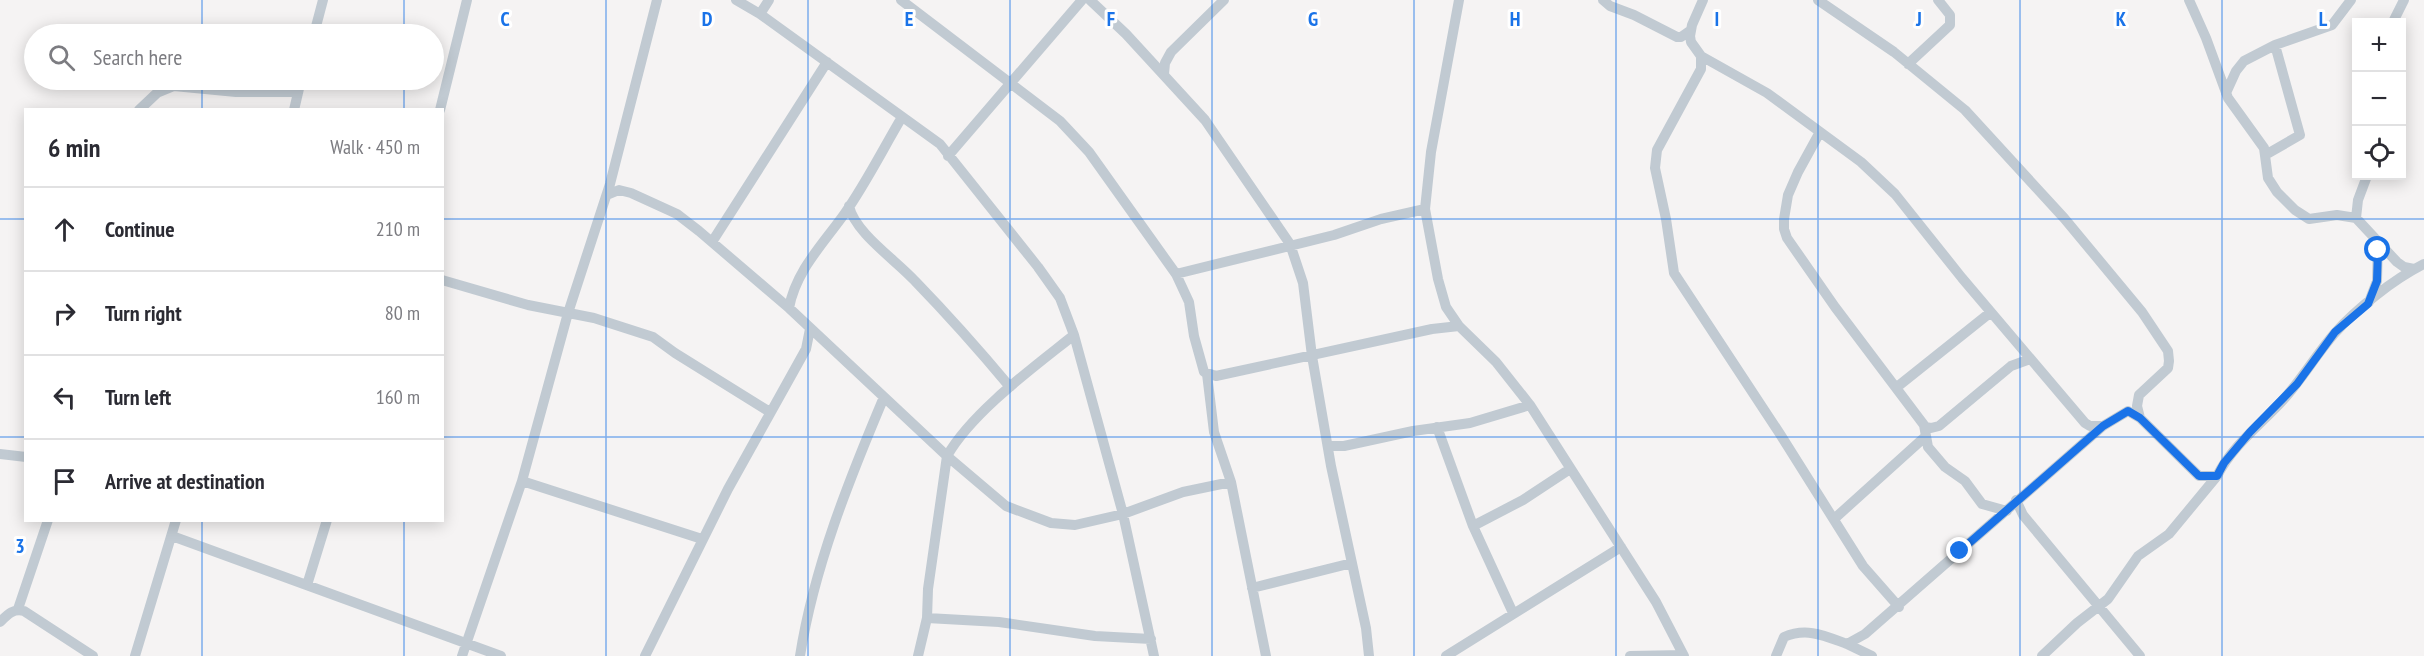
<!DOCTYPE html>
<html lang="en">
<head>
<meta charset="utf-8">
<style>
	:root { --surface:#fff; --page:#f2f2f3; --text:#2b2b33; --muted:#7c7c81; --line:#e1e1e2 }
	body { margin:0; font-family:"PT Sans Narrow",sans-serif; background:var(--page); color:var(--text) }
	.controls { position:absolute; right:18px; top:18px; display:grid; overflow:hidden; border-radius:0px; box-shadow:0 3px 15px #0003 }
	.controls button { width:54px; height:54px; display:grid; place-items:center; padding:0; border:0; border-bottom:2px solid var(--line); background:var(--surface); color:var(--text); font:30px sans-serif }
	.stop { position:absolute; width:18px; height:18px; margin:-14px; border:4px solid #1a73e8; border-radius:50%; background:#fff }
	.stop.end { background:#1a73e8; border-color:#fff; box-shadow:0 2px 6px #0008 }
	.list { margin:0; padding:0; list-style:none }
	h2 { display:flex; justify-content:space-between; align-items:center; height:78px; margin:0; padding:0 24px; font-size:26px }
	h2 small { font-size:20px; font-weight:400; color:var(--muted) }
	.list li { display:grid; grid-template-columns:39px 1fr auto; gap:18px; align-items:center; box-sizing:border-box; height:84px; padding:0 24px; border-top:2px solid var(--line) }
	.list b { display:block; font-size:22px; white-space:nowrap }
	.list em { font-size:20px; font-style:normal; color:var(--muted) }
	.icon { flex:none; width:33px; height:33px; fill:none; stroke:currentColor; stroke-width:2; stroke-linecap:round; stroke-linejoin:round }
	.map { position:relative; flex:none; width:2424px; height:656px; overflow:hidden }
	.search { position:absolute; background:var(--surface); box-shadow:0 3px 15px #0003; left:24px; top:24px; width:420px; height:66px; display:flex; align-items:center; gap:15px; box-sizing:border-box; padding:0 21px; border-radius:33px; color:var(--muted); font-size:22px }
	.panel { position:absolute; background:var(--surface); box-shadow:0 3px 15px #0003; left:24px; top:108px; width:420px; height:414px; border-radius:0px }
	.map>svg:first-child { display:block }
</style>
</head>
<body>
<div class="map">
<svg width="2424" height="656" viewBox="0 0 2424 656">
	<rect width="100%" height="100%" fill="#f5f3f3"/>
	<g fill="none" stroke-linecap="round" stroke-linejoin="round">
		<!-- minor -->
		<path stroke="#c1cad2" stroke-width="10" d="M 736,0 L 760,14 L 940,144 L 1038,267 L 1060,298 L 1074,335 L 1123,514 L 1154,656
			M 901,0 L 1060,121 L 1089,152 L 1176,274 L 1189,302 L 1194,336 L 1204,372 L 1216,376 L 1432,329 L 1459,326
			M 1090,0 L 1126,34 L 1205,120 L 1290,244 L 1303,283 L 1312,356 L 1331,466 L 1366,628 L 1369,656
			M 1459,0 L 1431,152 L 1425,209 L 1438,279 L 1446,307 L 1459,326 L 1496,362 L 1530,405 L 1656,602 L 1684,656
			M 1603,0 L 1610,6 L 1634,15 L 1677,37 L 1681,37 L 1691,30
			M 1703,0 L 1692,25 L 1690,36 L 1691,42 L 1701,56 L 1767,93 L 1861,162 L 1895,194 L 1962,278 L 2085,423 L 2090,426 L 2103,426
			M 1818,0 L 1894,52 L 1965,110 L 2064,218 L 2142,312 L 2168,351 L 2169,361 L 2168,368 L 2139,395 L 2137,406 L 2140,418
			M 2189,0 L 2206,38 L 2228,98 L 2264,148 L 2268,178 L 2277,192 L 2295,210 L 2309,219 L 2337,215 L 2356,218 L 2397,262 L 2404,267 L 2414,269
			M 760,14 L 769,0
			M 2393,22 L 2404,0
			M 314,34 L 323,0
			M 1701,56 L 1701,69 L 1657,150 L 1655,168 L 1666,219 L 1674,273 L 1780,434 L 1863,566 L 1899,607
			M 1908,64 L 1950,25 L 1950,15 L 1938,0
			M 1164,74 L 1165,63 L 1171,52 L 1224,0
			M 2226,93 L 2236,71 L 2244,61 L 2275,45 L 2332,25 L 2351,0
			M 139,110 L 157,93 L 174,86 L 236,92 L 298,92
			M 294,110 L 301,80
			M 440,110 L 467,0
			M 1820,132 L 1798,172 L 1788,195 L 1784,219 L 1784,229 L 1787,238 L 1835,307 L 1924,425 L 1928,447 L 1945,467 L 1965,481 L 1982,504 L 2007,511
			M 2267,154 L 2300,135 L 2275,45
			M 948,156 L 1082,0
			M 607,195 L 619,190 L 631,193 L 677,214 L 699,231 L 789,308 L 947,456 L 1006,506 L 1051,523 L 1075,525 L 1123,514 L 1183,492 L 1231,482
			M 849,206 C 855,233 896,260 915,281 C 948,315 980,351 1010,387
			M 2356,218 L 2358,200 L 2367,176
			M 712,242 L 827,62
			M 1176,274 L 1334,235 L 1381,219 L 1425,209
			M 442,280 L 528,305 L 594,318 L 653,337 L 675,353 L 770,412
			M 2369,302 L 2377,281 L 2378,241
			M 789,308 C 796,270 824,243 845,213 C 866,183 883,149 902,117
			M 1207,374 L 1214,432 L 1231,482 L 1266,656
			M 1897,387 L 1991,312
			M 1437,427 L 1473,526 L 1513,613
			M 1925,427 L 1931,428 L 1939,426 L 2011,366 L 2030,359
			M 1329,446 L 1344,446 L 1413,431 L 1470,423 L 1530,405
			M 0,454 L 26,457
			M 522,481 L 702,539
			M 2016,500 L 2023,515 L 2140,656
			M 1834,519 L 1926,436
			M 1473,526 L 1523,500 L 1570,469
			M 172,536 L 501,656
			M 307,585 L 327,520
			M 1252,588 L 1352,563
			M 18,609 L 48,520
			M 927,618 L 999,622 L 1095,636 L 1151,639
			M 0,622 C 7,615 13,608 24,611 L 93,656
			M 1847,644 L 1872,656
			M 135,656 L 176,520
			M 462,656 L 522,481 L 568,313 L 610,184 L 657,0
			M 645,656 L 728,489 L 806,349 L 810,329
			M 800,656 C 814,567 849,480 884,397
			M 918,656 L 927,618 L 928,589 L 947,456 C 972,412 1034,367 1074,335
			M 1446,656 L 1621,547
			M 1630,656 L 1683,655
			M 1776,656 L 1784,637 C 1807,627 1825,636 1847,644 L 1865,634 L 2103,426 L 2128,411 L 2140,418 L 2199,476 L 2217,476 C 2232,446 2261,424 2283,400 C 2302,379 2316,355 2334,334 C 2356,309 2394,279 2424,264
			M 2042,656 L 2077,623 L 2108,599 L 2138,556 L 2169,534 L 2217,476"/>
	</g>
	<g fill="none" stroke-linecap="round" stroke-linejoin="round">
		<!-- route -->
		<path stroke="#1a73e8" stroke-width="8" d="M 1960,551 L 2103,426 L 2128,411 L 2140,418 L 2199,476 L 2217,476 L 2224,463 L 2250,432 L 2297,384 L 2335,332 L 2368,304 L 2377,281 L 2378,250"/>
	</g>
	<!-- grid -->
	<path fill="none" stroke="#1a73e8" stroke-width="1.5" stroke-opacity="0.55" d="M 202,0 L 202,34M 404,0 L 404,34M 606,0 L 606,656M 808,0 L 808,656M 1010,0 L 1010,656M 1212,0 L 1212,656M 1414,0 L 1414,656M 1616,0 L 1616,656M 1818,0 L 1818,656M 2020,0 L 2020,656M 2222,0 L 2222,656M 202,80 L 202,110M 404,80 L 404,110M 0,219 L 26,219M 442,219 L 2424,219M 0,437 L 26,437M 442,437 L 2424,437M 202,520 L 202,656M 404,520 L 404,656"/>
	<g font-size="20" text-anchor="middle" font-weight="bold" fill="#1a73e8" stroke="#fff" stroke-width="6" stroke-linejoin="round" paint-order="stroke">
		<text x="505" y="26">C</text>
		<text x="707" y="26">D</text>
		<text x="909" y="26">E</text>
		<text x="1111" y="26">F</text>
		<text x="1313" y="26">G</text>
		<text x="1515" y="26">H</text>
		<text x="1717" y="26">I</text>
		<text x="1919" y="26">J</text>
		<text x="2121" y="26">K</text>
		<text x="2323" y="26">L</text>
		<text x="20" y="553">3</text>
	</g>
</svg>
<div class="controls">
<button>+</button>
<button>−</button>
<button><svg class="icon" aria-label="locate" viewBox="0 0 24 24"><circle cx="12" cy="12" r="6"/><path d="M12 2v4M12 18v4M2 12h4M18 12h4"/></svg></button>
</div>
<div class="stop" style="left:2378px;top:250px"></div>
<div class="stop end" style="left:1960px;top:551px"></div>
<div class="search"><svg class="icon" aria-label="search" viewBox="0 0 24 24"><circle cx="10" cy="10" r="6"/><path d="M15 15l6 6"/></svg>Search here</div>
<section class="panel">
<h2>6 min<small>Walk · 450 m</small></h2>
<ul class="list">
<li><svg class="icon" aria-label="ahead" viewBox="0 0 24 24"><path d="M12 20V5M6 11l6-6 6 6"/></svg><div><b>Continue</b></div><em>210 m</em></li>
<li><svg class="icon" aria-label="right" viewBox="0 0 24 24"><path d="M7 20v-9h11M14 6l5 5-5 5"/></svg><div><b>Turn right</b></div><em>80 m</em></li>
<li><svg class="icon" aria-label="left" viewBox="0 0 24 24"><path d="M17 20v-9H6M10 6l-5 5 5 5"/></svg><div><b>Turn left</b></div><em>160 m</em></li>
<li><svg class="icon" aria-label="arrive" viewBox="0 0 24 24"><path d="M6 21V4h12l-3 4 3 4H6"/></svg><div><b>Arrive at destination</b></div></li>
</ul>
</section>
</div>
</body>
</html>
